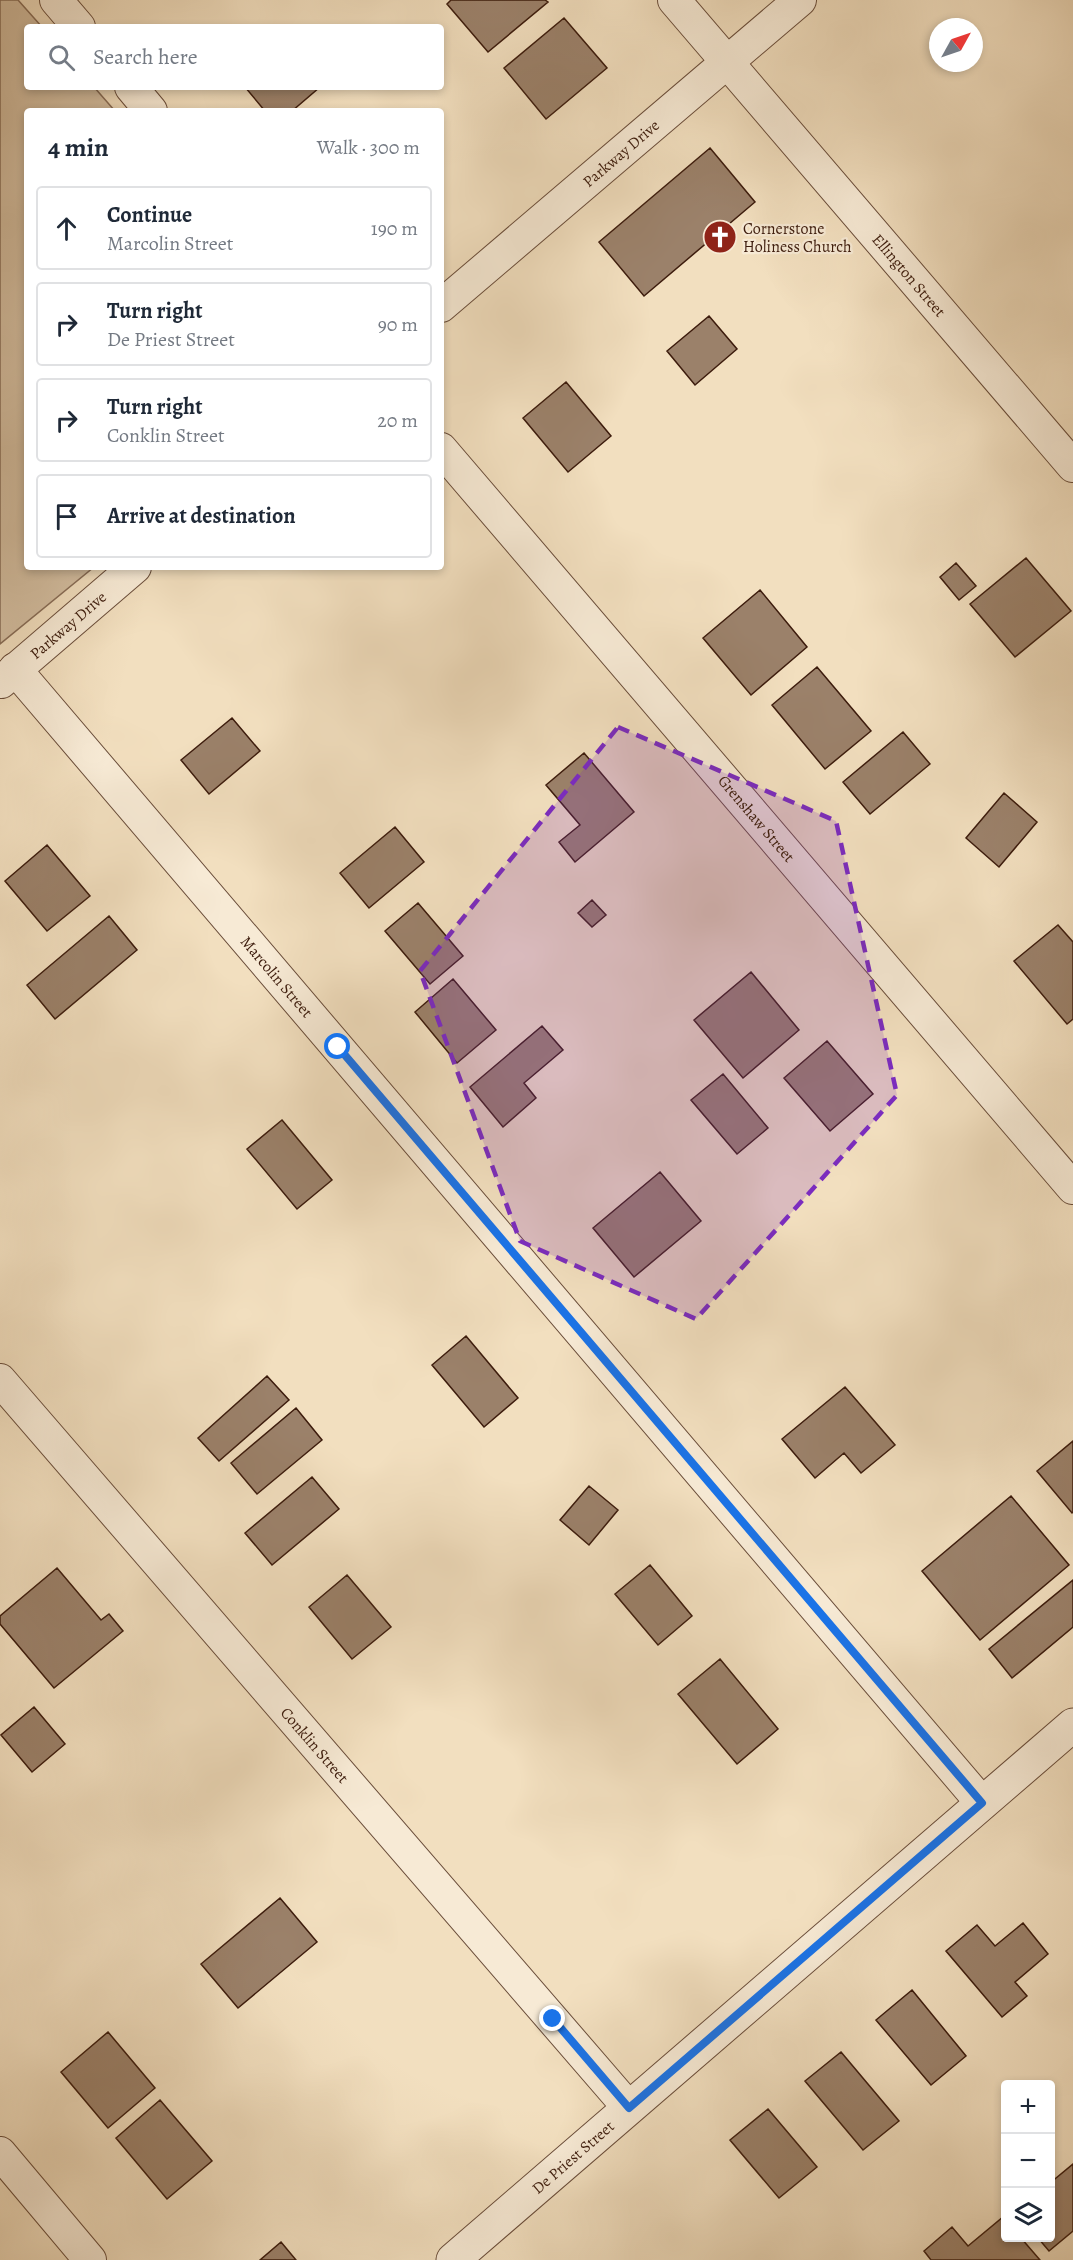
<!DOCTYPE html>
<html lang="en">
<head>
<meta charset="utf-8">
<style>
	:root { --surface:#fff; --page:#f6f6f7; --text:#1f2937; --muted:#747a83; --line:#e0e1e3 }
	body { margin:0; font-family:Alegreya,serif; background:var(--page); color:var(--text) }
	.controls { position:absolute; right:18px; bottom:18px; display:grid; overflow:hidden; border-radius:6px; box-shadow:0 3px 9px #0003 }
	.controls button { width:54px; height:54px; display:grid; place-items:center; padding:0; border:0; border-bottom:2px solid var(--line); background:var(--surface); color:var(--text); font:30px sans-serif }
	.compass { position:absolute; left:929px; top:18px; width:54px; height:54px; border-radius:50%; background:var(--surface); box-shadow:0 3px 9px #0003; rotate:50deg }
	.stop { position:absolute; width:18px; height:18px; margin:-14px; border:4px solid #1a73e8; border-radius:50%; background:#fff }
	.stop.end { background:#1a73e8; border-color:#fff; box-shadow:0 2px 6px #0008 }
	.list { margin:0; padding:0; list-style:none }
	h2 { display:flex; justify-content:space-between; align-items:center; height:78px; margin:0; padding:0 24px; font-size:26px }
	h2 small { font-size:20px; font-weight:400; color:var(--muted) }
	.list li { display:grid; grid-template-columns:39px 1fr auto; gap:18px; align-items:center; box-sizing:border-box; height:84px; margin:0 12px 12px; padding:0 12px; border:2px solid var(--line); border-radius:6px }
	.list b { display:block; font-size:22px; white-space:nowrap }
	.list p { margin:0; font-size:20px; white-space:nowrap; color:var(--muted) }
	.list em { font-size:20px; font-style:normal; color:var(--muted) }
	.icon { flex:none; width:33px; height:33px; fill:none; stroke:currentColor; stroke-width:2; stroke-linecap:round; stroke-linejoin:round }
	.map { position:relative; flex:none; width:1073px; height:2260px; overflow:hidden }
	.search { position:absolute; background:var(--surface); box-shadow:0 3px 9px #0003; left:24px; top:24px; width:420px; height:66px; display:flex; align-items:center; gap:15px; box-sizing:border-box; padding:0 21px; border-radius:6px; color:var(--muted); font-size:22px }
	.panel { position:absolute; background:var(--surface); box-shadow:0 3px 9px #0003; left:24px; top:108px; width:420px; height:462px; border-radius:6px }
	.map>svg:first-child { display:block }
</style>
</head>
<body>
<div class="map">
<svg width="1073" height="2260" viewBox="0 0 1073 2260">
	<rect width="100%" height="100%" fill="#f2dfbf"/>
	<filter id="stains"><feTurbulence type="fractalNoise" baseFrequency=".00333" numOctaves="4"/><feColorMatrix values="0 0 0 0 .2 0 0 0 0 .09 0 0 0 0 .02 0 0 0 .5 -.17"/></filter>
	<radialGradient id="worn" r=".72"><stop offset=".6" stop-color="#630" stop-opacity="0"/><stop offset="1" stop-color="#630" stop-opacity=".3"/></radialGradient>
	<!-- green -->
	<path fill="#d3bea1" stroke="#886d57" stroke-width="1.5" d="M 0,0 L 18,0 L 42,27 L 27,27 L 27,87 L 94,87 L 115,111 L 27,111 L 27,567 L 94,567 L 0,644 Z"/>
	<!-- building -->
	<path fill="#9b816a" stroke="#3d1c0d" stroke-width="1.5" d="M 451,0 L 545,0 L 548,2 L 488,52 L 447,4 Z
		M 564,18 L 607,68 L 546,119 L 504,68 Z
		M 245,87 L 320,87 L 292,111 L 265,111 Z
		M 710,148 L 755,202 L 644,296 L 599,242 Z
		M 709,316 L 737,349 L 695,385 L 667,351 Z
		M 566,382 L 611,436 L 568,472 L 523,418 Z
		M 1026,558 L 1071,611 L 1015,657 L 970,604 Z
		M 956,563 L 976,586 L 959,600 L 940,577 Z
		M 760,590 L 807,647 L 751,695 L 703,638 Z
		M 817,667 L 871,731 L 825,769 L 772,705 Z
		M 232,718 L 260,751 L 209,794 L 181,760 Z
		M 903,732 L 930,764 L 870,814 L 843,782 Z
		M 584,753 L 634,812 L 575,862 L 559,842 L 580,825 L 546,785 Z
		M 1004,793 L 1037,822 L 999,867 L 966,838 Z
		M 395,827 L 424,862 L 369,908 L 340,873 Z
		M 47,845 L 90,896 L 47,931 L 5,881 Z
		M 592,900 L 606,915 L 592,927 L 578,913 Z
		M 418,903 L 463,956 L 430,984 L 385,931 Z
		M 109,916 L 137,950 L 55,1019 L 27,985 Z
		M 1058,925 L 1073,942 L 1073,1019 L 1067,1024 L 1014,961 Z
		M 751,972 L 799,1030 L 743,1078 L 694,1020 Z
		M 453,979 L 496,1030 L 457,1063 L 415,1012 Z
		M 542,1026 L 563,1050 L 524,1083 L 536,1098 L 503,1127 L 470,1087 Z
		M 827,1041 L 873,1094 L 830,1131 L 784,1078 Z
		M 723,1074 L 768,1128 L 737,1154 L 691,1100 Z
		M 282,1120 L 332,1180 L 297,1209 L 247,1149 Z
		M 660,1172 L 701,1221 L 634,1277 L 593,1228 Z
		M 466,1336 L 518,1398 L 484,1427 L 432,1365 Z
		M 267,1376 L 289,1400 L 219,1461 L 198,1438 Z
		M 845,1387 L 895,1445 L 861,1473 L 844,1453 L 815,1478 L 782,1439 Z
		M 296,1408 L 322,1440 L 257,1494 L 231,1463 Z
		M 1073,1441 L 1073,1512 L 1072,1513 L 1037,1471 Z
		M 312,1477 L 339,1509 L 272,1565 L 245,1533 Z
		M 589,1486 L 618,1510 L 589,1545 L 560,1520 Z
		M 1011,1496 L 1069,1565 L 980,1640 L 922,1571 Z
		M 650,1565 L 692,1616 L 658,1645 L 615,1594 Z
		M 57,1568 L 101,1620 L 109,1614 L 123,1631 L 54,1688 L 0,1624 L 0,1616 Z
		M 347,1575 L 391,1627 L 352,1659 L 309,1607 Z
		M 1073,1580 L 1073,1627 L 1012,1678 L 989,1649 Z
		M 720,1659 L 778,1729 L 737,1764 L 678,1694 Z
		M 34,1707 L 65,1744 L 32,1772 L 1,1735 Z
		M 280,1898 L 317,1942 L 238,2008 L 201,1964 Z
		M 1023,1923 L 1048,1954 L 1015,1982 L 1027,1996 L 1002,2017 L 946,1951 L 977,1925 L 995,1946 Z
		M 912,1990 L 966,2056 L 931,2085 L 876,2020 Z
		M 108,2032 L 155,2088 L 108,2128 L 61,2072 Z
		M 841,2052 L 899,2121 L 863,2150 L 805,2081 Z
		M 160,2100 L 212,2161 L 167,2199 L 116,2138 Z
		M 768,2109 L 817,2167 L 779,2198 L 730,2140 Z
		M 1073,2164 L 1073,2231 L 1049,2251 L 1038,2238 L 1050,2238 L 1050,2183 Z
		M 1003,2217 L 1006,2238 L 1021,2238 L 1040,2260 L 931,2260 L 924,2251 L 952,2227 L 968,2246 Z
		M 281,2242 L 296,2260 L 260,2260 Z"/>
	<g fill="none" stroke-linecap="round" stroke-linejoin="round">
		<!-- minor casing -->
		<g stroke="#6a4d3a" stroke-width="34">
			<g id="minor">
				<path d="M 56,0 L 79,27"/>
				<path id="s1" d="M 674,0 L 1073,466"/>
				<path d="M 131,87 L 151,111"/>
				<path id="s2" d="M 441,306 L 800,0"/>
				<path id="s3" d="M 441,449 L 1073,1188"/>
				<path id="s4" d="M 15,669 L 982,1803"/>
				<path id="s5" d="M 1,682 L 135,567"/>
				<path id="s6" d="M 0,1380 L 629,2108"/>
				<path d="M 0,2153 L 90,2260"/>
			</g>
		</g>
		<!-- tertiary casing -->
		<g stroke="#6a4d3a" stroke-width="35">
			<g id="tertiary">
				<path id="s7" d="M 453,2260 L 1073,1725"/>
			</g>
		</g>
		<!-- minor -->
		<use href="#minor" stroke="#f7ead5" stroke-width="32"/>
		<!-- tertiary -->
		<use href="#tertiary" stroke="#f7ead5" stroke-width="33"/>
	</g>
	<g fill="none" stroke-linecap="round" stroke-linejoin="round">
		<!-- route -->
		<path stroke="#1a73e8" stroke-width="8" d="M 338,1047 L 982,1803 L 629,2108 L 553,2019"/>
	</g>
	<!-- marked area -->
	<path fill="#7b2cbf" fill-opacity="0.2" stroke="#7b2cbf" stroke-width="4.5" stroke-dasharray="12 8" stroke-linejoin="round" d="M 618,727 L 836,821 L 897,1095 L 696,1319 L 520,1241 L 420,971 Z"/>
	<!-- icons -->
	<defs>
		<g id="church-disc" transform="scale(1.725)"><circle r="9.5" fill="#8f2418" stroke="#f7ead5"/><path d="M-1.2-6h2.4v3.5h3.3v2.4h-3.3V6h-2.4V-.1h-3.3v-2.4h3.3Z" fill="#fff"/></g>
	</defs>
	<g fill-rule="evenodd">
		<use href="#church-disc" x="720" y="237"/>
	</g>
	<g text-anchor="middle" stroke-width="4.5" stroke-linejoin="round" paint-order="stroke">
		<!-- street labels -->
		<g font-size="16" fill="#3d1c0d" stroke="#f7ead5">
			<text dy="6" stroke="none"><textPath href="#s2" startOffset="236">Parkway Drive</textPath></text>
			<text dy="6" stroke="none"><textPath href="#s1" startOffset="362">Ellington Street</textPath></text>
			<text dy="6" stroke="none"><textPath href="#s5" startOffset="88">Parkway Drive</textPath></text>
			<text dy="6" stroke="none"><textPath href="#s3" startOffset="486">Grenshaw Street</textPath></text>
			<text dy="6" stroke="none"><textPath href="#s4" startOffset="404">Marcolin Street</textPath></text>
			<text dy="6" stroke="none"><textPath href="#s6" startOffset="482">Conklin Street</textPath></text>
			<text dy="6" stroke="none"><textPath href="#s7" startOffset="158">De Priest Street</textPath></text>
		</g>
		<!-- poi labels -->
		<g font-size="16" fill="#3d1c0d" stroke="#f7ead5" text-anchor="start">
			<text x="743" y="234">Cornerstone<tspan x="743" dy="18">Holiness Church</tspan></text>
		</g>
	</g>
	<rect width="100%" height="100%" filter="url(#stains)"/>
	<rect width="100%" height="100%" fill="url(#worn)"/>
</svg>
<div class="controls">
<button>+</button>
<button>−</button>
<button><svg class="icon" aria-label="layers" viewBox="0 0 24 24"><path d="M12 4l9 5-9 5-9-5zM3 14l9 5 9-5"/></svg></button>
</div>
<svg class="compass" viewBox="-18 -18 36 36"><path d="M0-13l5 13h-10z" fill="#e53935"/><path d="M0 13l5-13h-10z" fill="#747a83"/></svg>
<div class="stop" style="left:338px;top:1047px"></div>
<div class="stop end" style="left:553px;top:2019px"></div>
<div class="search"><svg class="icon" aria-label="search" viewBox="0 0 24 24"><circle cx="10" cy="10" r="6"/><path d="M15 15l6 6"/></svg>Search here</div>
<section class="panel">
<h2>4 min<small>Walk · 300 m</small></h2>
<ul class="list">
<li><svg class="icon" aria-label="ahead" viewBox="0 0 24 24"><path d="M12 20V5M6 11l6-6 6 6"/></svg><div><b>Continue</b><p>Marcolin Street</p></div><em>190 m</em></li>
<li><svg class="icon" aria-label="right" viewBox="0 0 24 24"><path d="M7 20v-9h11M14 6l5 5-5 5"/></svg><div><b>Turn right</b><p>De Priest Street</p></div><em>90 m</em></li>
<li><svg class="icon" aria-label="right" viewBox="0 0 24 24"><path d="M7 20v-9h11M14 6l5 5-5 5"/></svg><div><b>Turn right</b><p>Conklin Street</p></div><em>20 m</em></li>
<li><svg class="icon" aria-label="arrive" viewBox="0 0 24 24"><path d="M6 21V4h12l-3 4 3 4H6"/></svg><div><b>Arrive at destination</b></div></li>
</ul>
</section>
</div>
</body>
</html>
